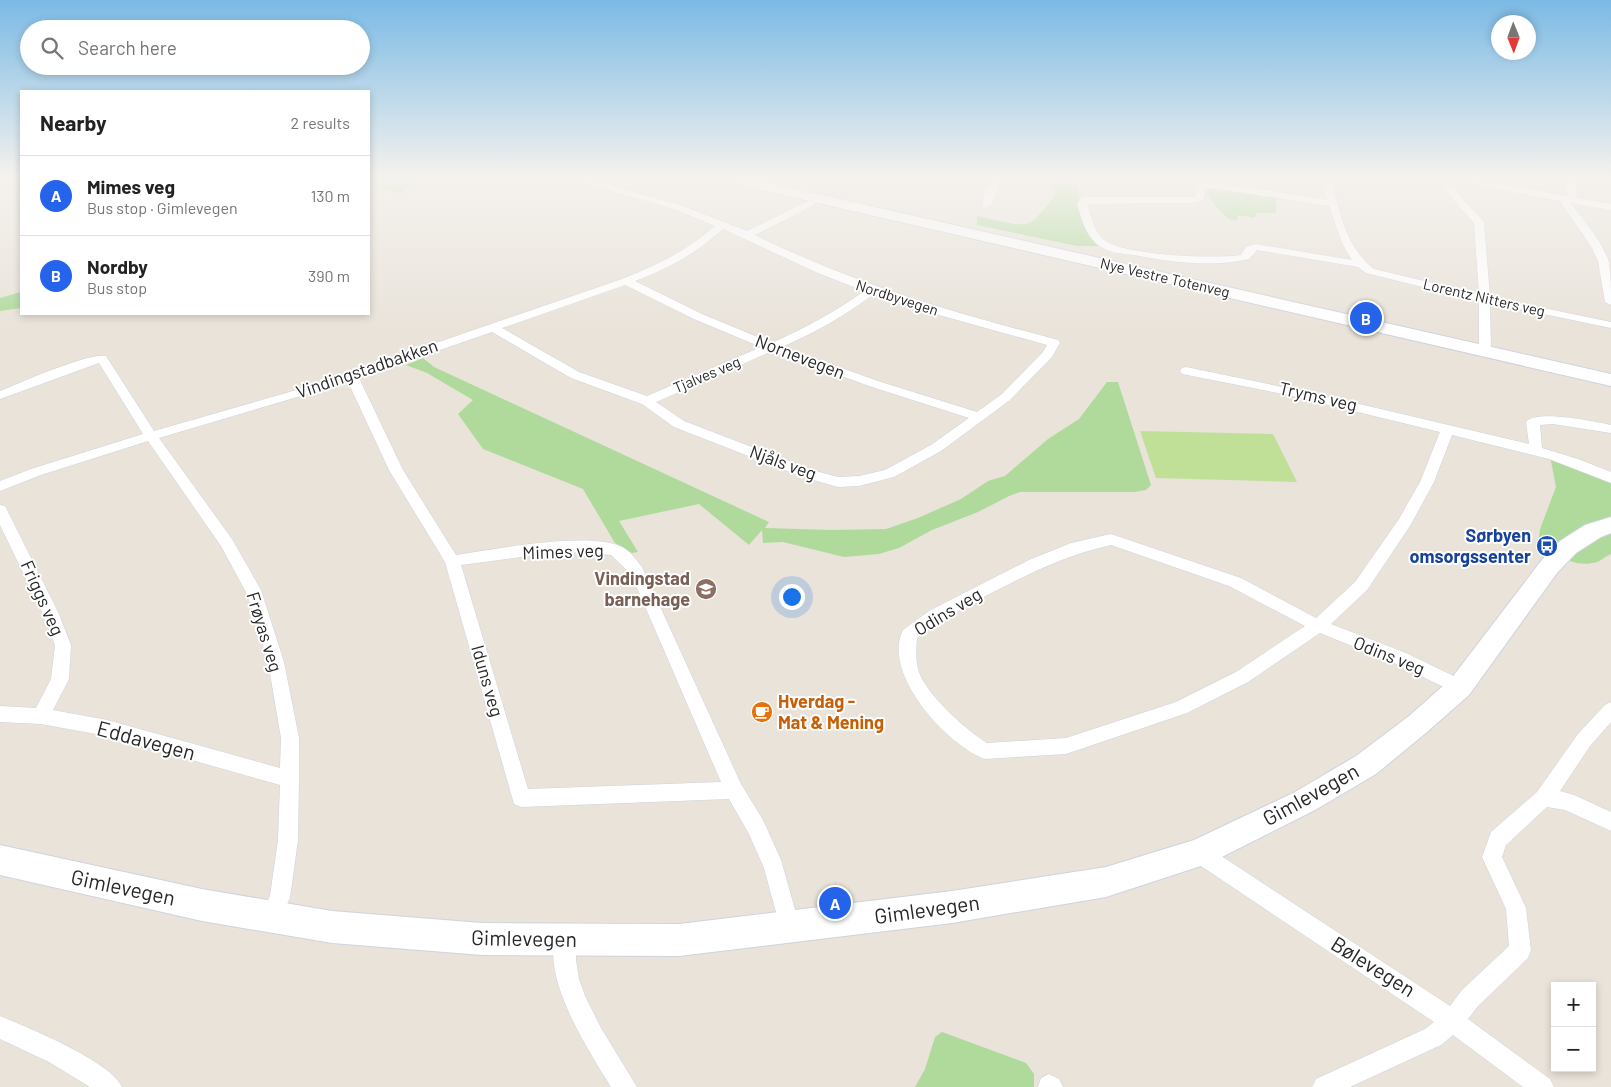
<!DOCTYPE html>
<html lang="en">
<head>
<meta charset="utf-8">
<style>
	:root { --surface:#fff; --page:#f6f6f6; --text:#222; --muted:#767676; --line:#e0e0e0; --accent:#2563eb }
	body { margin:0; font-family:Barlow,sans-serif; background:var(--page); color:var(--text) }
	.controls { position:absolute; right:15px; bottom:15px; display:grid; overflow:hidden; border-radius:0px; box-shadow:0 2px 8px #0003 }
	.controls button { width:45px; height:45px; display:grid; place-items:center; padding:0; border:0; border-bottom:1px solid var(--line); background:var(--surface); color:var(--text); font:25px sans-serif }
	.compass { position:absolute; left:1491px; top:15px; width:45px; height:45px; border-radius:50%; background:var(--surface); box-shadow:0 2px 8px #0003; rotate:179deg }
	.you { position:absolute; left:791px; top:596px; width:18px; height:18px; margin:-12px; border:4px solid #fff; border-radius:50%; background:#1a73e8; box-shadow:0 0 0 8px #1a73e833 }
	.badge { display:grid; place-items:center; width:32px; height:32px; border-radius:50%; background:var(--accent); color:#fff; font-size:16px; font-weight:700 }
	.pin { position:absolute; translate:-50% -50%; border:2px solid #fff; box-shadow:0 1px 5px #0006 }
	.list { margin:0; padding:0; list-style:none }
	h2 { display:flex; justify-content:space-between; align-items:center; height:65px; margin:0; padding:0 20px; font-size:21px }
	h2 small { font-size:16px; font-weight:400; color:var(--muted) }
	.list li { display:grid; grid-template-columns:32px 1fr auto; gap:15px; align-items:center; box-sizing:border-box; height:80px; padding:0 20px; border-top:1px solid var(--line) }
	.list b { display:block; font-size:19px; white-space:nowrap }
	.list p { margin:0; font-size:16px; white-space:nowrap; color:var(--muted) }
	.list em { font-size:16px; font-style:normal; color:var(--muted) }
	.icon { flex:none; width:28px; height:28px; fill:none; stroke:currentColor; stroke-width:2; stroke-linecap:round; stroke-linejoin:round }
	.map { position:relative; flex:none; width:1611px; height:1087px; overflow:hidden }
	.search { position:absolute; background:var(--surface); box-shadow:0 2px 8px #0003; left:20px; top:20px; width:350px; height:55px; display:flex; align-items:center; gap:12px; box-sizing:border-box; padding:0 18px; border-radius:28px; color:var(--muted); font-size:19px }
	.panel { position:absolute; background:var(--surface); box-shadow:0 2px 8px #0003; left:20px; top:90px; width:350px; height:225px; border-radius:0px }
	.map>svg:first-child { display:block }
</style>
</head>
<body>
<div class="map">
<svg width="1611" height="1087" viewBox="0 0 1611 1087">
	<rect width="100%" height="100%" fill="#e9e3da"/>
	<!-- green -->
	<path fill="#afda9c" d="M 369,176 L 410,176 L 418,179 L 401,194 L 369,183 Z
		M 1057,179 L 1076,179 L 1081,204 L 1086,217 L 1106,246 L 1077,246 L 977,225 L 977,216 C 990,218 1020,229 1031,222 C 1041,215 1048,204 1055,195 L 1055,191 L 1045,184 Z
		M 1207,187 L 1271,195 L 1276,198 L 1276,213 L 1256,213 L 1255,218 L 1238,215 L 1237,221 C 1234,220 1232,220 1229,219 C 1224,216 1205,194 1204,189 Z
		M 21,292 L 21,308 L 0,311 L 0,298 Z
		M 423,358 L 434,367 L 769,522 L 765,528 L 831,530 L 886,529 L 918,518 L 961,499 L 988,481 L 1005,476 L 1048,439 L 1079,419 L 1107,382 L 1118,382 L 1151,485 L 1146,490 L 1134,492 L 1020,492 L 1009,496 L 978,512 L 932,530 L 899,548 L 879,554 L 844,557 L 783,542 L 763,543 L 762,530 L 749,545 L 699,504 L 619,521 L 638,552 L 632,553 L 615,543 L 583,489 L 483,449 L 458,414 L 473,400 L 427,373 L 406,365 Z
		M 1550,456 L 1611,474 L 1611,554 C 1606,556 1602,560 1597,562 C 1573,569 1554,554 1539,537 L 1540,529 L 1556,487 Z
		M 942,1032 L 1026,1063 L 1034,1074 L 1034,1087 L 915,1087 L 925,1069 L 935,1037 Z"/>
	<!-- pitch -->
	<path fill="#c0e098" d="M 1140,431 L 1273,434 L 1297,482 L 1156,478 Z"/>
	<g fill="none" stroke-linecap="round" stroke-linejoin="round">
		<!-- street casing -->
		<g stroke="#d0d2df" stroke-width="1">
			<path id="street" d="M 560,176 L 576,176 L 683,206 L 747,231 L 806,202 L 811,197 L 817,197 L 819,199 L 812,206 L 755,235 C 852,283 954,313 1058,340 L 1060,343 L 1052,357 L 1010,400 L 941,451 L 894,477 L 859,486 L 838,487 L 803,477 L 674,427 L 642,404 L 571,378 L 492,332 L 359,378 L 403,470 L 456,555 C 496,549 585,532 620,546 C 630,550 636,560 642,567 L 741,784 L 763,820 L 781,860 L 800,927 L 796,934 L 789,938 L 782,934 L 764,868 L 749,834 L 729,799 L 521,807 L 514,804 L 445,562 L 389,470 L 348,382 L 159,438 L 232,539 L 261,590 L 284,662 L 299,738 L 299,779 L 298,840 L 290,898 L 278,923 L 271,926 L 264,923 L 261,916 L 270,896 L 278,840 L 280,785 L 107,736 L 41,724 L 0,722 L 0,706 L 36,708 L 51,679 L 55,645 L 42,612 L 0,525 L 0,505 L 5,506 L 58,612 L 71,645 L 69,679 L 53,710 L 107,720 L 280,768 L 281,738 L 268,662 L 247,594 L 221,546 L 148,441 L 41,475 L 0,491 L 0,481 L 31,469 L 143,434 L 99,363 L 0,399 L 0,391 C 20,383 89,352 106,356 L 154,431 L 314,385 L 622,279 C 661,263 683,253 715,226 L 677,210 ZM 723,229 L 818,273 L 864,291 C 835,312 805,328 772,343 L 702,314 L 635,281 C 673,266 692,256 723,229 ZM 625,285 L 694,319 L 761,347 L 647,396 L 579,372 L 502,328 ZM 874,294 L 932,313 L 1047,345 L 1043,352 L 1002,394 L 977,412 L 881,382 L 782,347 C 816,332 844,316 874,294 ZM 772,351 L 872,387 L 969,418 L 931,445 L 885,470 L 859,476 L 838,477 L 812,470 L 684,421 L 656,402 ZM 583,552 L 611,555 L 631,574 L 721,782 L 528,789 L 461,565 L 536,555 Z
				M 759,176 L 770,176 L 758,187 L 752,187 L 752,183 Z
				M 993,176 L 1003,176 L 991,205 L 986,208 L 983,207 L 983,197 Z
				M 1321,176 L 1331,176 C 1338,208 1346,248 1374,269 L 1479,294 L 1474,223 L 1451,197 L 1441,179 L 1437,176 L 1458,176 L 1568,196 L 1564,176 L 1574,176 L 1577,198 L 1611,204 L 1611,210 L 1571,203 C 1584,221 1602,241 1609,262 C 1611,276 1611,291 1611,305 L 1605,302 L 1598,261 L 1592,248 L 1560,201 L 1451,180 L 1458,194 L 1484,222 L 1490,297 L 1611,322 L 1611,328 L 1490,303 L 1491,350 L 1485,354 L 1479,350 L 1479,301 L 1366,273 L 1358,267 L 1257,250 L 1249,259 C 1212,268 1171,262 1134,255 C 1123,254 1110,253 1101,247 C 1086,238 1082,219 1077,204 L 1081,198 L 1084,197 L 1194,197 L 1196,196 L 1197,185 L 1213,182 L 1327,200 ZM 1213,188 L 1329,206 L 1342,243 L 1352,260 L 1256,244 L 1246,247 L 1241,255 C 1216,259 1122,256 1103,239 C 1094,230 1091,216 1087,204 L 1194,203 L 1204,200 L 1205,189 Z
				M 1593,176 L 1611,176 L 1611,181 L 1595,178 Z
				M 1186,367 L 1321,395 L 1529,444 L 1526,422 C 1537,409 1595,422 1611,425 L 1611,433 L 1553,424 L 1540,425 L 1542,448 L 1578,459 L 1611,472 L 1611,483 L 1549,459 L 1452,435 L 1434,482 L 1410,526 L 1367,590 L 1331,624 L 1406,653 L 1466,682 L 1469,687 L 1466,692 L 1460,694 L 1454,692 L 1394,663 L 1320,633 L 1248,682 L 1187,713 L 1066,754 L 985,759 C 947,745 881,673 903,630 L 929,611 L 1029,560 L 1071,543 L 1111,534 L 1241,578 L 1316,618 L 1355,582 L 1399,519 L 1420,482 L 1440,432 L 1288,395 L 1182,374 L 1180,371 L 1182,368 ZM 1111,545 L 1229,586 L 1305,626 L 1236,672 L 1176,702 L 1066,738 L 987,743 C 966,730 932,699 921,677 C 915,665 916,650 917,638 C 941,619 966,607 993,592 C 1032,572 1067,555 1111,545 Z
				M 1611,702 L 1611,722 L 1590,746 L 1560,791 L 1574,795 L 1611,812 L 1611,831 L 1565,810 L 1547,807 L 1506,845 L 1502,857 L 1526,908 L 1531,950 L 1528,958 L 1478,1006 L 1468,1019 L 1550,1079 L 1554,1087 L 1523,1087 L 1453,1035 L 1441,1045 L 1350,1087 L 1312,1087 L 1316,1079 L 1425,1029 L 1434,1022 L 1192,860 L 1189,853 L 1192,846 L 1199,843 L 1206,846 L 1450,1006 L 1462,990 L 1509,946 L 1506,909 L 1482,857 L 1491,832 L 1537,792 L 1578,734 L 1605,705 Z
				M 565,929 L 573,932 L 576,940 L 576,960 L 579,979 L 585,996 L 601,1028 L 637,1087 L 611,1087 C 589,1051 539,976 557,932 Z
				M 0,1016 C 27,1027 112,1062 122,1087 L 90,1087 L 49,1062 L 0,1039 Z
				M 1049,1074 L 1059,1079 L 1063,1087 L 1038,1087 L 1041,1078 Z"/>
		</g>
		<!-- secondary casing -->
		<g stroke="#d0d2df" stroke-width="2">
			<path id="secondary" d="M 712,176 L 738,176 L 1611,374 L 1611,386 L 719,180 Z
				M 1611,517 L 1611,533 L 1601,537 L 1576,553 L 1557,573 L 1469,695 L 1427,732 L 1376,774 L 1315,810 L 1210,863 L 1106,897 L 952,923 L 679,956 L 482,955 L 332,943 L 202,921 L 0,875 L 0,845 L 202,889 L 332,911 L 482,923 L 679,924 L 952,891 L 1106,867 L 1194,840 L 1295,792 L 1356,756 L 1409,716 L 1451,679 L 1541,561 L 1560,541 L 1585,525 Z"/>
		</g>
		<!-- street -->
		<use href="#street" fill="#fff" fill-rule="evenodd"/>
		<!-- secondary -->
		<use href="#secondary" fill="#fff" fill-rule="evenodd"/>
	</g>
	<!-- sky -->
	<linearGradient id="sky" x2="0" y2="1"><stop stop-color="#7bbae5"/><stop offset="0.54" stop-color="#f5f2ee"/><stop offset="1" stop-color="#f5f2ee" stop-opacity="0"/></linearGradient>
	<rect width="1611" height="328" fill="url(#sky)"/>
	<!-- icons -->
	<defs>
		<g id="bus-disc" transform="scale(1.125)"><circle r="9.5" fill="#1a4fb4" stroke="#fff"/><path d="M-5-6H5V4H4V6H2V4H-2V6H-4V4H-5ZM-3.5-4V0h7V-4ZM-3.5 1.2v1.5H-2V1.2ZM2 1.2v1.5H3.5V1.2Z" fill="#fff"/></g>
		<g id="school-disc" transform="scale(1.125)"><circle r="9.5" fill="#8d6e63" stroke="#fff"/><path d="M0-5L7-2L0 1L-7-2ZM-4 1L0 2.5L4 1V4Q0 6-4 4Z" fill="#fff"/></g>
		<g id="cafe-disc" transform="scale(1.125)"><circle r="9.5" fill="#e8710a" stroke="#fff"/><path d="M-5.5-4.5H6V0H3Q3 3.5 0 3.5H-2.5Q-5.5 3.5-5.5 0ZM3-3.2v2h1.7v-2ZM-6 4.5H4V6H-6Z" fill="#fff"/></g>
	</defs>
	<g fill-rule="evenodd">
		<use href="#bus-disc" x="1547" y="546"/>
		<use href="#school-disc" x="706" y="589"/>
		<use href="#cafe-disc" x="762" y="712"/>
	</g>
	<g text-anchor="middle" stroke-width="4" stroke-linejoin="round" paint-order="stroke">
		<!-- far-street labels -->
		<g font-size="15" fill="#272727" stroke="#fff">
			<text transform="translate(1165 278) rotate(13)" y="5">Nye Vestre Totenveg</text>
			<text transform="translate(897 298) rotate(18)" y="5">Nordbyvegen</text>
			<text transform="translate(1484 298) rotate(13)" y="5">Lorentz Nitters veg</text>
			<text transform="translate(707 375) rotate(-23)" y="5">Tjalves veg</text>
		</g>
		<!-- street labels -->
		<g font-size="18" fill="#272727" stroke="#fff">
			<text transform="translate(800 357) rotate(21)" y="6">Nornevegen</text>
			<text transform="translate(367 369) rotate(-19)" y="6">Vindingstadbakken</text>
			<text transform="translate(1318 397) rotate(13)" y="6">Tryms veg</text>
			<text transform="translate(783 463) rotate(20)" y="6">Njåls veg</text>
			<text transform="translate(563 552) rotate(-2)" y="6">Mimes veg</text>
			<text transform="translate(42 598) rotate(66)" y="6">Friggs veg</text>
			<text transform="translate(948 612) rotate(-31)" y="6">Odins veg</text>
			<text transform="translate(264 632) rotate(73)" y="6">Frøyas veg</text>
			<text transform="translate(1389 656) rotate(22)" y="6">Odins veg</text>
			<text transform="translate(487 681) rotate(74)" y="6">Iduns veg</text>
		</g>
		<!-- transit labels -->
		<g font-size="18" font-weight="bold" fill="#164399" stroke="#fff" text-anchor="end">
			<text x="1531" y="542">Sørbyen<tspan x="1531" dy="21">omsorgssenter</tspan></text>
		</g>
		<!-- education labels -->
		<g font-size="18" font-weight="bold" fill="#785e54" stroke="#fff" text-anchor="end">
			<text x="690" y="585">Vindingstad<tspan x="690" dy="21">barnehage</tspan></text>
		</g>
		<!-- food labels -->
		<g font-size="18" font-weight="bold" fill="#c56008" stroke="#fff" text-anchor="start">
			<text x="778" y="708">Hverdag -<tspan x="778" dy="21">Mat &amp; Mening</tspan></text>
		</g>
		<!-- near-street labels -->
		<g font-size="21" fill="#272727" stroke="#fff">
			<text transform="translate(146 741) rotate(15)" y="7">Eddavegen</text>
			<text transform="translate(1311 795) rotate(-29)" y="7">Gimlevegen</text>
			<text transform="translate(123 888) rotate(12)" y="7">Gimlevegen</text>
			<text transform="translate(927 910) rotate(-8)" y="7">Gimlevegen</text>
			<text transform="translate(524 939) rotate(1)" y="7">Gimlevegen</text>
			<text transform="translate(1373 967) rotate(32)" y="7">Bølevegen</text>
		</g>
	</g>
</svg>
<div class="controls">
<button>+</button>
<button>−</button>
</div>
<svg class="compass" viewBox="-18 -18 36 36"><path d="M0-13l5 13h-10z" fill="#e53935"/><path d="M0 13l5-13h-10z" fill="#767676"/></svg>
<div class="you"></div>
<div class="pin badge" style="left:835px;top:903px">A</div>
<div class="pin badge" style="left:1366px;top:318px">B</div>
<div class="search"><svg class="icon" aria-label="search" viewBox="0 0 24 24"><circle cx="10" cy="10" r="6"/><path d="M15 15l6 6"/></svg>Search here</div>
<section class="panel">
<h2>Nearby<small>2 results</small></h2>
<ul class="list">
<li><span class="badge">A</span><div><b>Mimes veg</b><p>Bus stop · Gimlevegen</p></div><em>130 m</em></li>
<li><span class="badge">B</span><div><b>Nordby</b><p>Bus stop</p></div><em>390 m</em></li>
</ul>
</section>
</div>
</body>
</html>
